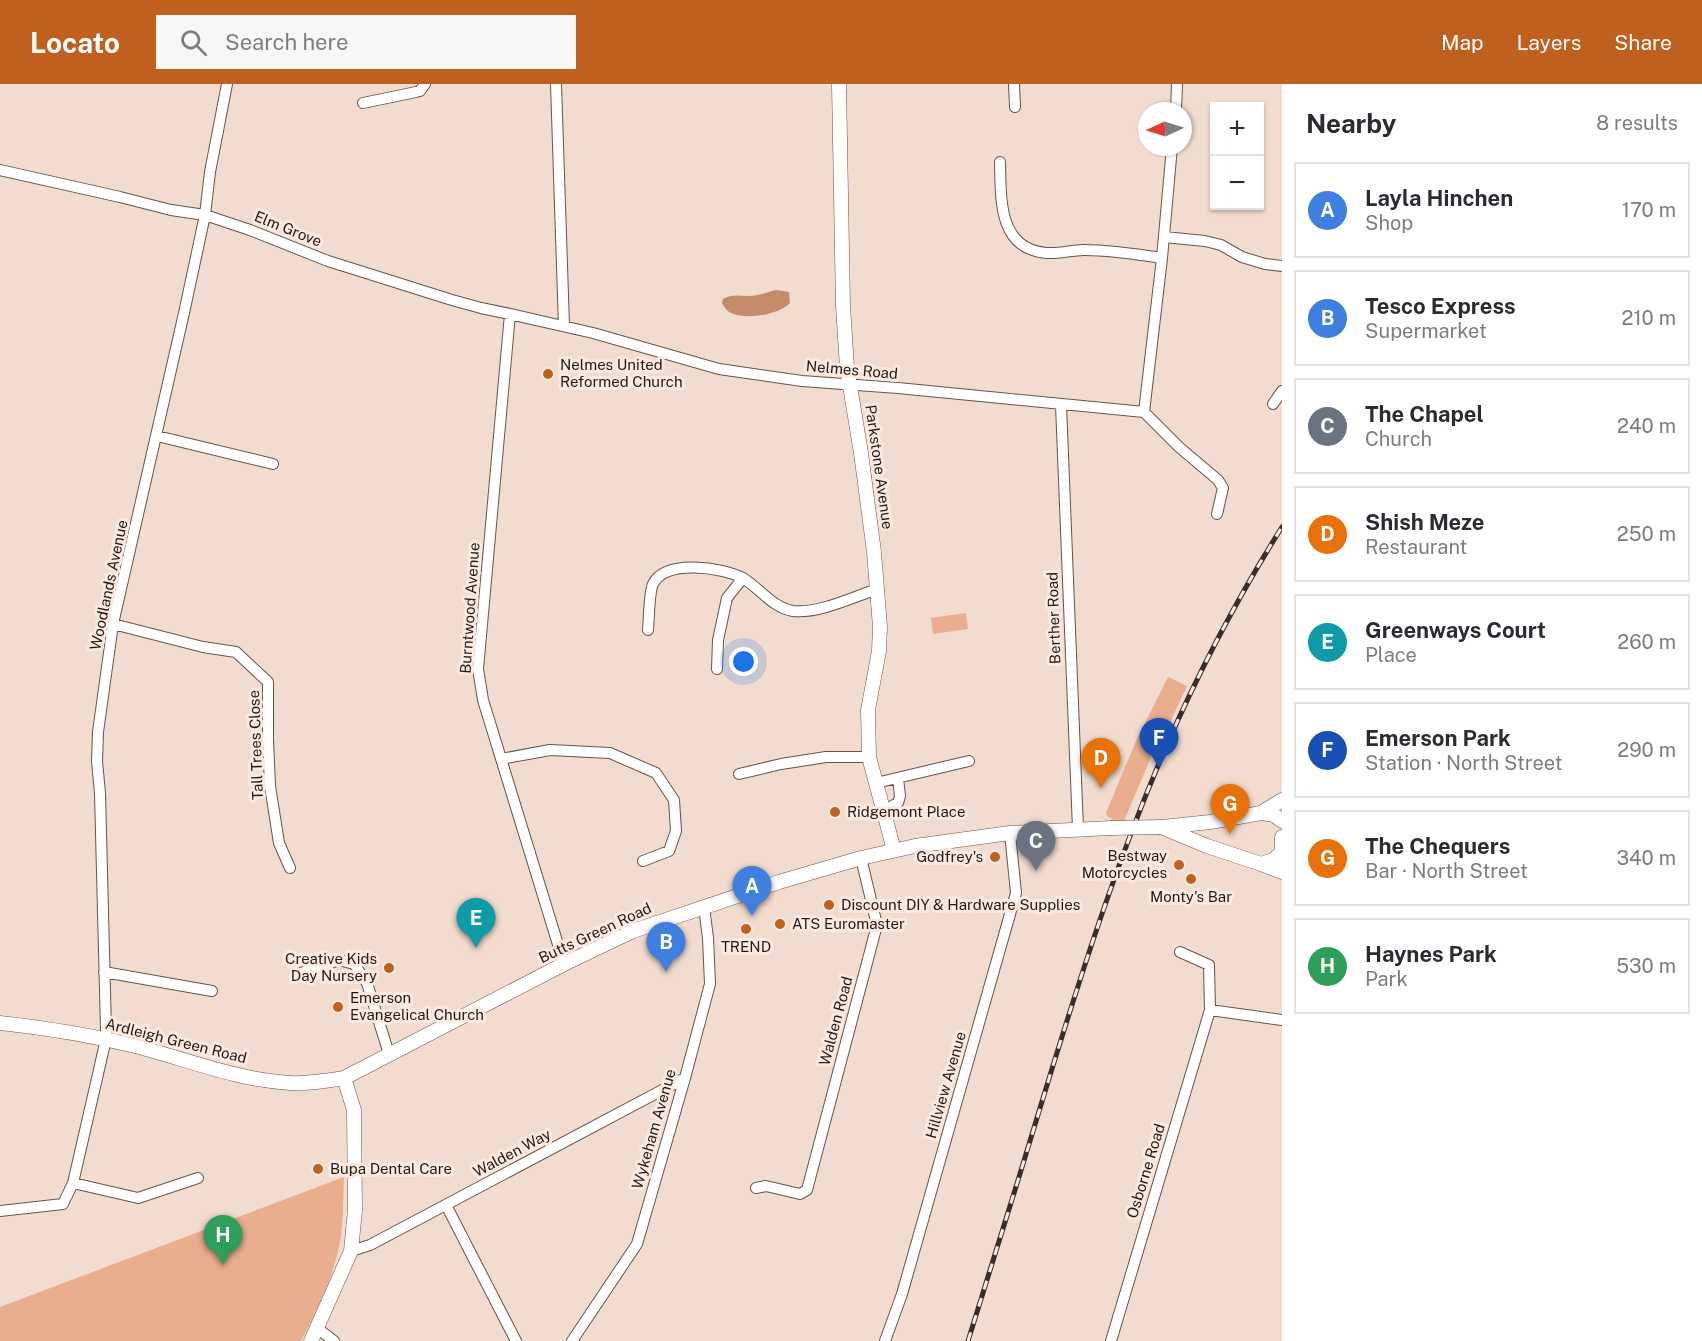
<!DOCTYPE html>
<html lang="en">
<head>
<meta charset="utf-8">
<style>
	:root { --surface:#fff; --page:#f7f7f7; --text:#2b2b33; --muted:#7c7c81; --line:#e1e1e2; --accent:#c0601e }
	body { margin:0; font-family:"Public Sans",sans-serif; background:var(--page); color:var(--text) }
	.controls { position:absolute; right:18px; top:18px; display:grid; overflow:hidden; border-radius:0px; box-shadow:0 2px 4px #0004 }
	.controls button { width:54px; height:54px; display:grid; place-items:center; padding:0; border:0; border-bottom:2px solid var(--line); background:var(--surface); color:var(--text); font:30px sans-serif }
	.compass { position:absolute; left:1138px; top:18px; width:54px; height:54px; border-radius:50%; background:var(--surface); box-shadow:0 2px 4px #0004; rotate:266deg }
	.you { position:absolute; left:744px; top:578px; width:21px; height:21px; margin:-15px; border:4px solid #fff; border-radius:50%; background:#1a73e8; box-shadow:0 0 0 9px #1a73e833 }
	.badge { display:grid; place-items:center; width:39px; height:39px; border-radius:50%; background:var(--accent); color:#fff; font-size:20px; font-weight:700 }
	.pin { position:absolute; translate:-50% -50px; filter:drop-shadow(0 2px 3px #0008) }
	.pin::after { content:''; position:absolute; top:32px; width:21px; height:18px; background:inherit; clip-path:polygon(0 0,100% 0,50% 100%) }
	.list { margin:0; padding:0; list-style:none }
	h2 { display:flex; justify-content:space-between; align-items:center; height:78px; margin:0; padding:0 24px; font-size:26px }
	h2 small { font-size:20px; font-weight:400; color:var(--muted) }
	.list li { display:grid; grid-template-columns:39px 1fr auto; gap:18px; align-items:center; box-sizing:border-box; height:96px; margin:0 12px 12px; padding:0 12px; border:2px solid var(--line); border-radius:0px }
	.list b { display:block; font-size:22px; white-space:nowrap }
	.list p { margin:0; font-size:20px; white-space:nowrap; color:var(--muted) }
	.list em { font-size:20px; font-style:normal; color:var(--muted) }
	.icon { flex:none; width:33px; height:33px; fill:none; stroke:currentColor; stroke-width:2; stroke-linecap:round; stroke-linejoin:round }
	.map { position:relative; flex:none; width:1282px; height:1257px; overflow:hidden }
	header { display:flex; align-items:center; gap:36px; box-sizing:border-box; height:84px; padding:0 30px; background:var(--accent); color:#fff }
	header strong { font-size:28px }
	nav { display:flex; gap:33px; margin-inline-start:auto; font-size:21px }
	.search { width:420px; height:54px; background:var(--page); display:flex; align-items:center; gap:15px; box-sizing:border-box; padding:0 21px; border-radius:0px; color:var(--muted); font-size:22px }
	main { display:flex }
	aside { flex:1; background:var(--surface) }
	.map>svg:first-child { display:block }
</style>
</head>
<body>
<header>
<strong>Locato</strong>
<div class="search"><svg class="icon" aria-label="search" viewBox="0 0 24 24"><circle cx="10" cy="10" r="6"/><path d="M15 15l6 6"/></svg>Search here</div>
<nav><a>Map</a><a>Layers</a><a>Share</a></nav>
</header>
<main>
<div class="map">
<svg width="1282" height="1257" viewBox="0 0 1282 1257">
	<rect width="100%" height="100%" fill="#f2dcd0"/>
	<!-- green -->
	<path fill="#e8ae8e" d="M 966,529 L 968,545 L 933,550 L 931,534 Z
		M 1168,593 L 1187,602 L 1160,660 L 1157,659 L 1124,737 L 1115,737 L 1107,732 L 1106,729 L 1135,659 Z
		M 344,1093 C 343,1117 344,1143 338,1167 C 331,1199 316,1228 301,1257 L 0,1257 L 0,1223 Z"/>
	<!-- water -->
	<path fill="#c58b6a" d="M 777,206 L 789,208 L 790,219 C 778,231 748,236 731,229 C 727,227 724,223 722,219 L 723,215 C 734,208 745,214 758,211 C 764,210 770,207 777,206 Z"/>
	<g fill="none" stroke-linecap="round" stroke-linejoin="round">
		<!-- minor casing -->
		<g stroke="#67544b" stroke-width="12">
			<path id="minor" d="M 556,0 L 564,242
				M 1014,0 L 1015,23
				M 363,19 L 416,8 L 420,7 L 425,0
				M 1176,27 L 1177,0
				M 1000,78 C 1001,116 998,165 1047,169 C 1059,170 1071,166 1084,166 C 1110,166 1136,170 1162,174
				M 0,86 L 120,113 L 171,126 L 205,131 L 250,146 L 328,177 L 452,216 L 481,224 L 510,230 L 593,249 L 719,285 L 802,297 L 898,304 L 1144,328
				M 1164,153 L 1205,157 L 1221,161 L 1242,173 L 1265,180 L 1282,182
				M 510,230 L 478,585 L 483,616 L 564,880
				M 1273,320 L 1282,307
				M 1061,321 L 1078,745
				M 1144,328 L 1162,174 L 1172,63
				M 1144,328 L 1179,363 L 1218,396 L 1223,404 L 1217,430
				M 157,352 L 273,380
				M 113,540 L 203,563 L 236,568 L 268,598 L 268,655 L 270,702 L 279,759 L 290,784
				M 648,546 C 649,536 649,508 653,500 C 665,475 722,483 743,494 C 759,504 773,524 793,527 C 819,530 852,513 878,505
				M 717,585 L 718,556 L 727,514 L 743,494
				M 501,675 L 550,666 L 610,669 L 656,689 L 674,716 L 676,747 L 669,767 L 643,777
				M 739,690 L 781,680 L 826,673 L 869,673
				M 876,699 L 969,677
				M 884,726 L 898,719 L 900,712 L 898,694
				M 104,888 L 212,907
				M 301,889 L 339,876 L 354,880 L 367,899 L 389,970
				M 1210,926 L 1282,936
				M 73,1099 L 138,1114 L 198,1094
				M 756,1104 L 766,1102 L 800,1110 L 807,1106 L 877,841 L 861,774
				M 446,1121 L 516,1257
				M 0,1127 L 63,1120 L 73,1099 L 106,955 L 106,946 L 100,709 L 97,677 L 98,648 L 113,540 L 184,229 L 205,131 L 210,88 L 227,0
				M 351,1167 L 370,1161 L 685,994
				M 317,1244 L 334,1257
				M 572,1257 L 637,1160 L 685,994 L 710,900 L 708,854 L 704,823
				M 885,1257 L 902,1210 L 1016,809 L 1010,749
				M 1111,1257 L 1210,926 L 1209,881 L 1180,868"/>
		</g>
		<!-- tertiary casing -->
		<g stroke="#67544b" stroke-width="15">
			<path id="tertiary" d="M 839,0 L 843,222 L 847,284 L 861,369 L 874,468 L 880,543 L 879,567 L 868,626 L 869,673 L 894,766
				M 1261,729 L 1274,731 L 1282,737
				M 1161,743 L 1207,762 L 1261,780 L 1273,776 L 1281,769
				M 1163,743 L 1210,738 L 1261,729 L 1282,716
				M 1282,753 L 1282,774
				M 1261,780 L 1282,788
				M 0,939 C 46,944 90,951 135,962 C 186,975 237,996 290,999 C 308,1000 326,997 344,994 L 564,880 L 633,847 L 779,798 L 861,774 L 915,762 L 1010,749 L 1111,744
				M 311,1257 L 351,1167 L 355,1126 L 354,1026 L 344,994"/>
		</g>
		<!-- minor -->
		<use href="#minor" stroke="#fff" stroke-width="10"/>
		<!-- tertiary -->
		<use href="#tertiary" stroke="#fff" stroke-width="14"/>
		<!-- rail casing -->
		<g stroke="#372e29" stroke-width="5">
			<path id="rail" d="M 968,1257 C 996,1167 1024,1078 1051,988 C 1085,878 1120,769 1166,663 C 1199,587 1238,513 1282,443"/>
		</g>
		<!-- rail -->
		<use href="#rail" stroke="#fceae1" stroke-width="3" stroke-dasharray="9" stroke-linecap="butt"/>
		<!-- tertiary-bridge casing -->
		<g stroke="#67544b" stroke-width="15" stroke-linecap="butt">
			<path id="tertiary-bridge" d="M 1111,744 L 1161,743"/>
		</g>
		<!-- tertiary-bridge -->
		<use href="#tertiary-bridge" stroke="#fff" stroke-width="14"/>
	</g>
	<!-- markers -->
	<g fill="#c0601e" stroke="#fceae1" stroke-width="2">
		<circle cx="548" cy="290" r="6"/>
		<circle cx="835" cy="728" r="6"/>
		<circle cx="995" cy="773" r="6"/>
		<circle cx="1179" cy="781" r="6"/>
		<circle cx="1191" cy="795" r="6"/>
		<circle cx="829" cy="821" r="6"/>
		<circle cx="780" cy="840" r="6"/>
		<circle cx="746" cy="845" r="6"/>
		<circle cx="389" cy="884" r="6"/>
		<circle cx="338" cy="923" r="6"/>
		<circle cx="318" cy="1085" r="6"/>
	</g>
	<g text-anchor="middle" stroke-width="6" stroke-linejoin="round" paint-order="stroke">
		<!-- street labels -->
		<g font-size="15" fill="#221a16" stroke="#fceae1">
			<text transform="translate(288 145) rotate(22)" y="5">Elm Grove</text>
			<text transform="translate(852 286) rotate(5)" y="5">Nelmes Road</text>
			<text transform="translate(879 383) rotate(82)" y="5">Parkstone Avenue</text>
			<text transform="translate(109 501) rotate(-78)" y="5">Woodlands Avenue</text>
			<text transform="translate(470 524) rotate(-86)" y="5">Burntwood Avenue</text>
			<text transform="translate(1054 534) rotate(-92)" y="5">Berther Road</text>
			<text transform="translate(256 661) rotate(-92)" y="5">Tall Trees Close</text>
			<text transform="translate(595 849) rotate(-25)" y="5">Butts Green Road</text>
			<text transform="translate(836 937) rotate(-75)" y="5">Walden Road</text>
			<text transform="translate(176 957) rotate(14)" y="5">Ardleigh Green Road</text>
			<text transform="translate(946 1001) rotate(-74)" y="5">Hillview Avenue</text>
			<text transform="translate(654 1045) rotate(-74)" y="5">Wykeham Avenue</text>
			<text transform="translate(512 1069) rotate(-28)" y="5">Walden Way</text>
			<text transform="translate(1146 1087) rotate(-73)" y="5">Osborne Road</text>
		</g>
		<!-- poi labels -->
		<g font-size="15" fill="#221a16" stroke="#fceae1" text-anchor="start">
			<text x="560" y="286">Nelmes United<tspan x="560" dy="17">Reformed Church</tspan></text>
			<text x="847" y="733">Ridgemont Place</text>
			<text x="1167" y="777" text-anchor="end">Bestway<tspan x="1167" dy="17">Motorcycles</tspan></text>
			<text x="983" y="778" text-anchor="end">Godfrey's</text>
			<text x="1191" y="818" text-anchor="middle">Monty's Bar</text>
			<text x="841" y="826">Discount DIY &amp; Hardware Supplies</text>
			<text x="792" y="845">ATS Euromaster</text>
			<text x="746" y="868" text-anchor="middle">TREND</text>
			<text x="377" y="880" text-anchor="end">Creative Kids<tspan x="377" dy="17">Day Nursery</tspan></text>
			<text x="350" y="919">Emerson<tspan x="350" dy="17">Evangelical Church</tspan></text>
			<text x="330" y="1090">Bupa Dental Care</text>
		</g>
	</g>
</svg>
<div class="controls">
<button>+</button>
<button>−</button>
</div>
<svg class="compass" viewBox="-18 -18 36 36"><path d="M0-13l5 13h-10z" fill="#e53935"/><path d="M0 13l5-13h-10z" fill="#7c7c81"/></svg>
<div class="you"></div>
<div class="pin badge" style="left:752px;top:832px;background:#3f7fe0">A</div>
<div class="pin badge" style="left:666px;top:888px;background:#3f7fe0">B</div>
<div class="pin badge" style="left:1036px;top:787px;background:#6b7280">C</div>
<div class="pin badge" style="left:1101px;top:704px;background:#e8710a">D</div>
<div class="pin badge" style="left:476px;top:864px;background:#0f9aa8">E</div>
<div class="pin badge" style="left:1159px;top:684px;background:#1a4fb4">F</div>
<div class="pin badge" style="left:1230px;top:750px;background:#e8710a">G</div>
<div class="pin badge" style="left:223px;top:1181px;background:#2e9e5b">H</div>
</div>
<aside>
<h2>Nearby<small>8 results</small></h2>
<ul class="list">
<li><span class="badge" style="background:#3f7fe0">A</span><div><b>Layla Hinchen</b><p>Shop</p></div><em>170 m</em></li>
<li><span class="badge" style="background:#3f7fe0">B</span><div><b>Tesco Express</b><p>Supermarket</p></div><em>210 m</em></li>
<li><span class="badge" style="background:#6b7280">C</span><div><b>The Chapel</b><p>Church</p></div><em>240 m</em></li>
<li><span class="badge" style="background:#e8710a">D</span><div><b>Shish Meze</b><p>Restaurant</p></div><em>250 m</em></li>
<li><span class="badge" style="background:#0f9aa8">E</span><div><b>Greenways Court</b><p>Place</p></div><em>260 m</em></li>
<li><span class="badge" style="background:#1a4fb4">F</span><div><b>Emerson Park</b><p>Station · North Street</p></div><em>290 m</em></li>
<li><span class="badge" style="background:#e8710a">G</span><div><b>The Chequers</b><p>Bar · North Street</p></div><em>340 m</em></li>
<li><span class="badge" style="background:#2e9e5b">H</span><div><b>Haynes Park</b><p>Park</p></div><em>530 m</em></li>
</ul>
</aside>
</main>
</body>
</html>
